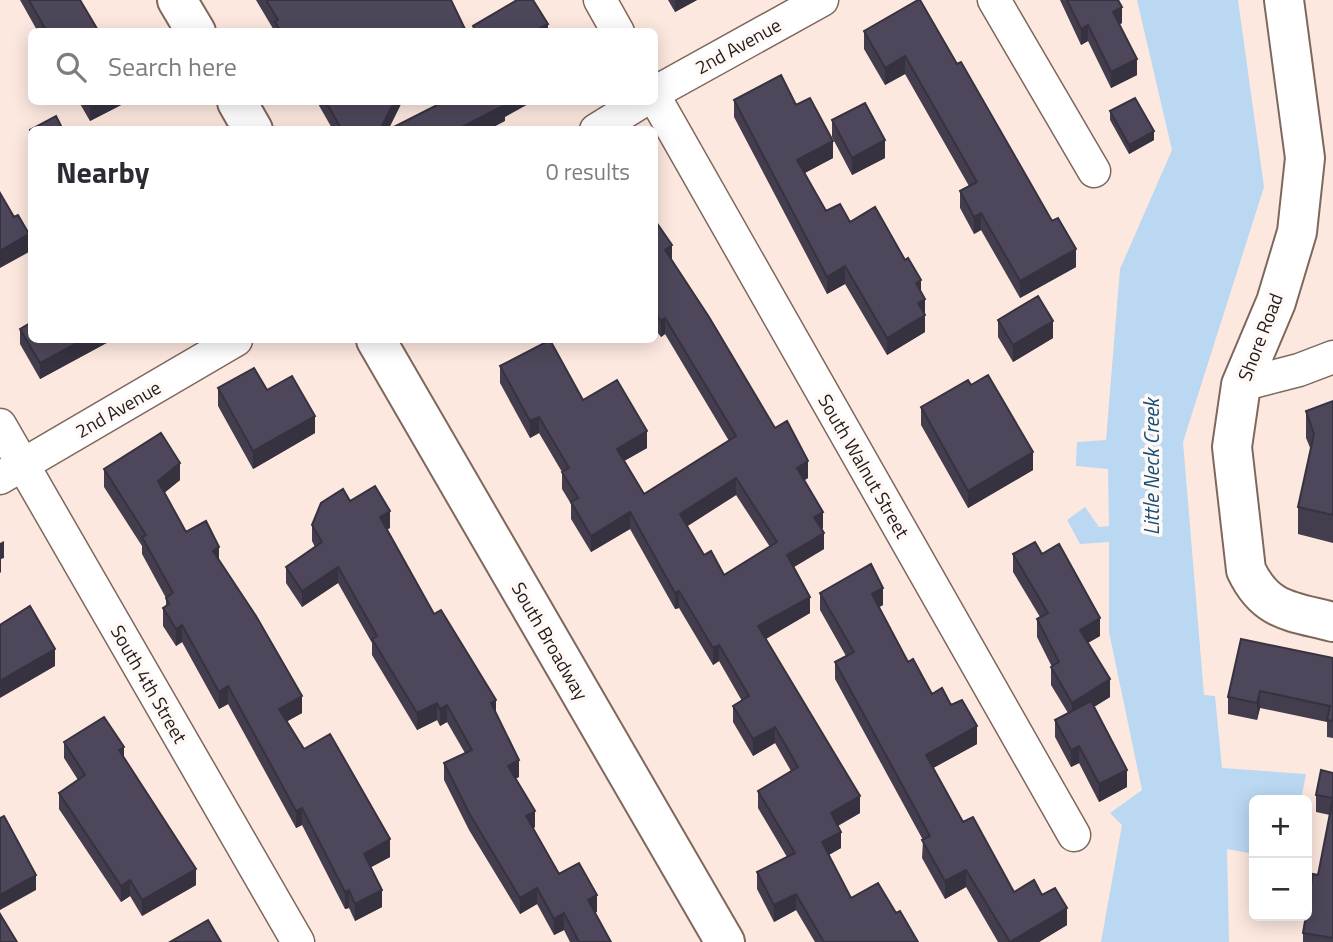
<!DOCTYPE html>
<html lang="en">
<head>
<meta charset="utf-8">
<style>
	:root { --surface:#fff; --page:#f7f7f7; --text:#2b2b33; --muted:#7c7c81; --line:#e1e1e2 }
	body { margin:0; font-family:"Titillium Web",sans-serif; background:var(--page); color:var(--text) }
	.controls { position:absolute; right:21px; bottom:21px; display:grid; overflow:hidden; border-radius:10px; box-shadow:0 4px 18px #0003 }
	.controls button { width:63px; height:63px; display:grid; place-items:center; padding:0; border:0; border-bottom:2px solid var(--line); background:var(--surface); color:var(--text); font:35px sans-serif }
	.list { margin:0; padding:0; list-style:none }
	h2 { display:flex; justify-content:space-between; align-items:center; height:91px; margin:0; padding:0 28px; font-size:30px }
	h2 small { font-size:23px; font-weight:400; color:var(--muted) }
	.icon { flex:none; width:38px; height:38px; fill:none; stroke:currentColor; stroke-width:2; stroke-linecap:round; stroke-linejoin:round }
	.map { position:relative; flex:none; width:1333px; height:942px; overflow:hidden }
	.search { position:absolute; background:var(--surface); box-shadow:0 4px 18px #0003; left:28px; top:28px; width:630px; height:77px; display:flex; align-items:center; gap:18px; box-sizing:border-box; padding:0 24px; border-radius:10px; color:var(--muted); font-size:26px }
	.panel { position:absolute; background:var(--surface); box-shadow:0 4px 18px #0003; left:28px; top:126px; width:630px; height:217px; border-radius:10px }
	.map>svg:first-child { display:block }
</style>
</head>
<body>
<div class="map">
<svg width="1333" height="942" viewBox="0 0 1333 942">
	<rect width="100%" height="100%" fill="#fde8df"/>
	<!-- water -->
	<path fill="#bad8f2" d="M 1137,0 L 1238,0 L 1264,187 L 1183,442 L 1204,695 L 1215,696 L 1222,768 L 1306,774 L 1301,800 L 1254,800 L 1254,854 L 1227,849 L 1229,942 L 1101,942 L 1122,825 L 1110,813 L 1142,790 L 1109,632 L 1109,542 L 1080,544 L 1067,520 L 1085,507 L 1099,527 L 1109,526 L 1108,469 L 1076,466 L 1077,442 L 1106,440 L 1120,269 L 1172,150 Z"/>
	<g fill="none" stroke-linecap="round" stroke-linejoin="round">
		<!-- minor casing -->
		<g stroke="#7e675d" stroke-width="35">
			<path id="minor" d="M 600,0 L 618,32
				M 994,0 L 1094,171
				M 654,93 L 822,0
				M 654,96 L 1074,835
				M 596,130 L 641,102
				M 1241,385 L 1299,370 L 1333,357
				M 0,425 L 298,942
				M 0,478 L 236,340"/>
		</g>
		<!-- tertiary casing -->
		<g stroke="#7e675d" stroke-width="42">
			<path id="tertiary" d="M 177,0 L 196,32
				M 1284,0 L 1305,158 L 1297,232 L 1276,302 L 1241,385 L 1232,447 L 1246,570 C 1266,612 1291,611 1333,622
				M 237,102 L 253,130
				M 376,340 L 725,942"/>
		</g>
		<!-- minor -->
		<use href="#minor" stroke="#fff" stroke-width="32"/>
		<!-- tertiary -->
		<use href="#tertiary" stroke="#fff" stroke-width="38"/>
	</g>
	<!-- wall -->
	<path fill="#433d4e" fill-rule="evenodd" d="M 20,0 L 80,0 L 99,32 L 38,32 Z
		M 256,0 L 451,0 L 465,32 L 275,32 Z
		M 668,0 L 697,0 L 675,12 Z
		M 918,0 L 1076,267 L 1020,298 L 981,230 L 974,234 L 960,208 L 960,191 L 969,186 L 905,74 L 885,85 L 864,49 L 864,31 Z
		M 1060,0 L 1118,0 L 1122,23 L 1120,24 L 1137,75 L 1111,88 L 1088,41 L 1081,45 Z
		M 734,100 L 796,105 L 833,158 L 805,173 L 826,211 L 850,222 L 921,293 L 925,332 L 887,355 L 845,284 L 827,294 L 734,117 Z
		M 79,102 L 123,102 L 123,104 L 90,121 Z
		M 317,102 L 402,102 L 388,130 L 333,130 Z
		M 1110,111 L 1154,140 L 1129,154 L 1110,120 Z
		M 832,120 L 885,158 L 852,175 L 832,137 Z
		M 654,219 L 672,261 L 775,428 L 808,478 L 804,480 L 823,528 L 822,529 L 824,549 L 794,567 L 810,613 L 766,639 L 860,813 L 838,826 L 841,848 L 828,855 L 851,898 L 896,913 L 918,942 L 815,942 L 796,910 L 774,922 L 757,889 L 757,872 L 787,857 L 758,808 L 758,791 L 791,771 L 775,743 L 753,756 L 733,722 L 733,706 L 742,701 L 719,661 L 713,665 L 679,608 L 675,609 L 630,529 L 591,552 L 571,519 L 571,504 L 562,489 L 562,472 L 539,433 L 530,438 L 500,383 L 500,366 L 583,400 L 647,448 L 624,461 L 644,494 L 729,441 L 665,334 L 661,337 L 654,328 ZM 736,495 L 770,547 L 724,575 L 704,555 L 687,526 Z
		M 998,320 L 1053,338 L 1013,362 L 998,337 Z
		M 20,329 L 112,340 L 40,379 L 20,344 Z
		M 218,388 L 267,390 L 315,433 L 253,469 L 218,406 Z
		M 1333,401 L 1333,543 L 1298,534 L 1298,507 L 1311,450 L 1306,438 L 1306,411 Z
		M 921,407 L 1033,470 L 968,508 L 921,425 Z
		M 104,469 L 180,480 L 164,493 L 186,532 L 219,561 L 302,713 L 287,721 L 304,749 L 390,857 L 371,867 L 382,907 L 355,921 L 349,908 L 345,909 L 302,825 L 296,828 L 228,704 L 219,709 L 182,642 L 176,646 L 163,626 L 163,608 L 166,606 L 166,598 L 142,554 L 142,546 L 104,487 Z
		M 350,501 L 390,528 L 387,529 L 434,614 L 496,715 L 519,777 L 516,778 L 535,827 L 533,829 L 559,874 L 597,912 L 595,912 L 611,942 L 570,942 L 564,930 L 554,935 L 537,904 L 520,914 L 469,830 L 444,780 L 444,763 L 465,753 L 447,722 L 440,726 L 437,720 L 417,730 L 372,655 L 372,643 L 338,583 L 302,607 L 286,583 L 286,567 L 315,547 L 312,541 L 312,525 Z
		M 1013,554 L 1042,554 L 1100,636 L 1088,643 L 1110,697 L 1094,707 L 1127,787 L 1099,802 L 1079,763 L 1071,767 L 1055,737 L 1055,720 L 1068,713 L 1051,685 L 1051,667 L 1052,667 L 1037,637 L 1037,619 L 1040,617 L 1013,572 Z
		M 820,593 L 883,605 L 879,607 L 908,662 L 932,694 L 951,705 L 977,744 L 933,768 L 963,822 L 1014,892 L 1042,895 L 1067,925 L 1039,942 L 998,942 L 966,887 L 945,899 L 922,858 L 923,840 L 835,679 L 835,662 L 846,656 L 820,610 Z
		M 1333,658 L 1333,738 L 1327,737 L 1327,722 L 1260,708 L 1257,720 L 1228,714 L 1228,697 Z
		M 64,742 L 124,758 L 196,885 L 142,916 L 130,896 L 121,902 L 59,809 L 59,793 L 78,780 L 64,758 Z
		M 1333,773 L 1333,942 L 1303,942 L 1303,933 L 1318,875 L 1330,815 L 1316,812 L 1316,795 Z"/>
	<!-- shaded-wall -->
	<path fill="#373240" d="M 675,0 L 697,0 L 675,12 Z
		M 1122,7 L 1122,23 L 1113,28 L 1113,12 Z
		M 548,24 L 548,32 L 540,32 L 540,28 Z
		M 1088,25 L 1088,41 L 1081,45 L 1081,29 Z
		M 905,56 L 905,74 L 885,85 L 885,68 Z
		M 1137,59 L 1137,75 L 1111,88 L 1111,72 Z
		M 99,102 L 123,102 L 123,104 L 90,121 L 90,106 Z
		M 394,102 L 402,102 L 388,130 L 380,130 Z
		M 506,102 L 532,102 L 505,117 L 505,121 L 488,130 L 456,130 Z
		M 1154,131 L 1154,140 L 1129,154 L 1129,145 Z
		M 885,140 L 885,158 L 852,175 L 852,158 Z
		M 833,141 L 833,158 L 797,177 L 797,160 Z
		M 981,213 L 981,230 L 974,234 L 974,217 Z
		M 29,234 L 29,252 L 0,268 L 0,251 Z
		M 672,245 L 672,262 L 665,250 Z
		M 1076,249 L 1076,267 L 1020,298 L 1020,281 Z
		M 845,266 L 845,284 L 827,294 L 827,277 Z
		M 921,280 L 921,298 L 916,283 Z
		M 925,299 L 925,332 L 887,355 L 887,338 L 918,303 Z
		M 665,318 L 665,334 L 661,337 L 661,321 Z
		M 1053,321 L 1053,338 L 1013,362 L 1013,345 Z
		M 83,340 L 112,340 L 40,379 L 40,363 Z
		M 315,416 L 315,433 L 253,469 L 253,451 Z
		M 539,417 L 539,433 L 530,438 L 530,421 Z
		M 647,431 L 647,448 L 617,465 L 617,449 Z
		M 1033,452 L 1033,470 L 968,508 L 968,491 Z
		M 808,461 L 808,478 L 797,485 L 797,468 Z
		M 180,463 L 180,480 L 158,498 L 158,481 Z
		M 736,478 L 736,495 L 680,531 L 680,514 Z
		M 390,511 L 390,528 L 380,533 L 380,517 Z
		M 630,512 L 630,529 L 591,552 L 591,536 Z
		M 823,512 L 823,528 L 814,534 L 814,517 Z
		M 824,533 L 824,549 L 787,571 L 787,555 Z
		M 4,541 L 4,558 L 1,559 L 1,572 L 0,573 L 0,543 Z
		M 219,547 L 219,564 L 213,551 Z
		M 338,567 L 338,583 L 302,607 L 302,591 Z
		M 883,588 L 883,605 L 872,611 L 872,594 Z
		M 679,591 L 679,608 L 675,609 L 675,593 Z
		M 810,597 L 810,613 L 758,643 L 758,626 Z
		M 1100,618 L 1100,636 L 1080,647 L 1080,630 Z
		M 182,625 L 182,642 L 176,646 L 176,629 Z
		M 719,645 L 719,661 L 713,665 L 713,648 Z
		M 55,649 L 55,666 L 0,698 L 0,681 Z
		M 1110,679 L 1110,697 L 1072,720 L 1072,703 Z
		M 228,686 L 228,704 L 219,709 L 219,692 Z
		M 1260,691 L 1260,708 L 1257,720 L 1257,703 Z
		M 302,696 L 302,713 L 279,726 L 279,709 Z
		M 496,700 L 496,716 L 491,703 Z
		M 437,703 L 437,720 L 417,730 L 417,713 Z
		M 447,705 L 447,722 L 440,726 L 440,709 Z
		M 977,726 L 977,744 L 926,772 L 926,755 Z
		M 775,727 L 775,743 L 753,756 L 753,739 Z
		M 1079,746 L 1079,763 L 1071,767 L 1071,750 Z
		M 124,747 L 124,763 L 119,750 Z
		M 519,760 L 519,777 L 508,782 L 508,766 Z
		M 1127,770 L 1127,787 L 1099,802 L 1099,784 Z
		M 860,796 L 860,813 L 831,829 L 831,813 Z
		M 302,808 L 302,825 L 296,828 L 296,811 Z
		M 535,811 L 535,827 L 526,833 L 526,816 Z
		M 841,832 L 841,848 L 822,859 L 822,842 Z
		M 390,839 L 390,857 L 364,871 L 364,854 Z
		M 196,869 L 196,885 L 142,916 L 142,900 Z
		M 966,870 L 966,887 L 945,899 L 945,881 Z
		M 36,875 L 36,890 L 0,910 L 0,895 Z
		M 130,880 L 130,896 L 121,902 L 121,886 Z
		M 537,888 L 537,904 L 520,914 L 520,898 Z
		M 349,890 L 349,908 L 345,909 L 345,892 Z
		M 382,890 L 382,907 L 355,921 L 355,904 Z
		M 796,894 L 796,910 L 774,922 L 774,905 Z
		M 597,895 L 597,912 L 588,916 L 588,900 Z
		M 1067,908 L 1067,925 L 1039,942 L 1010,942 Z
		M 564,913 L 564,930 L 554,935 L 554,919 Z"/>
	<!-- building -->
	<path fill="#4e475b" stroke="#373240" stroke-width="2" fill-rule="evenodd" d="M 29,0 L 80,0 L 99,32 L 47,32 Z
		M 266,0 L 451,0 L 465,29 L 459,32 L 281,32 L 275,22 L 278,20 Z
		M 517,0 L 533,0 L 548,24 L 540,28 L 542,32 L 476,32 L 473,26 Z
		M 918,0 L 920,0 L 957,64 L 961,62 L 1052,221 L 1058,218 L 1076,249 L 1020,281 L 981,213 L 974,217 L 960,191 L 977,182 L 905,56 L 885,68 L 864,31 Z
		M 1067,0 L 1118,0 L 1122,7 L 1113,12 L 1137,59 L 1111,72 L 1088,25 L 1081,29 Z
		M 781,75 L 796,105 L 810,98 L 833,141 L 797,160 L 826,211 L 840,204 L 850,222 L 875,207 L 905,260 L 908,258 L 921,280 L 916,283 L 925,299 L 918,303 L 925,315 L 887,338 L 845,266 L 827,277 L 734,100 Z
		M 1135,98 L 1154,131 L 1129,145 L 1110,111 Z
		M 87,102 L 99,102 L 90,106 Z
		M 326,102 L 394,102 L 380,130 L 347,130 L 346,128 L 342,130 Z
		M 443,102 L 506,102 L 504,103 L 505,105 L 456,130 L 388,130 Z
		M 865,103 L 885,140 L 852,158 L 832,120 Z
		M 56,116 L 63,130 L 32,130 L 32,134 L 30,130 Z
		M 0,193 L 14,217 L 18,215 L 29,234 L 0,251 Z
		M 654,219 L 672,245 L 665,250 L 709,317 L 775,428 L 787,421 L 808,461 L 797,468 L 823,512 L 814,517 L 824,533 L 787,555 L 810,597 L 758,626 L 860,796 L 831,813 L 841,832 L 822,842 L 851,898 L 878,883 L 896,913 L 900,911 L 918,942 L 824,942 L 796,894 L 774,905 L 757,872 L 795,853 L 758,791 L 798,767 L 775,727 L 753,739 L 733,706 L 749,696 L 719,645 L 713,648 L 679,591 L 675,593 L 630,512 L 591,536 L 571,502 L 578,498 L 562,472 L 569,468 L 539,417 L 530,421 L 500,366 L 550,340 L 583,400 L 617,380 L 647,431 L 617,449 L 644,494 L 736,436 L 665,318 L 661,321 L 654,312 ZM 736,478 L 777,542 L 724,575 L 711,551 L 704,555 L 680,514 Z
		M 1038,296 L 1053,321 L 1013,345 L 998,320 Z
		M 32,322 L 32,340 L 83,340 L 40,363 L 20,329 Z
		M 254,368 L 267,390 L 292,376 L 315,416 L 253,451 L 218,388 Z
		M 988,375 L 1033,452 L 968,491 L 921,407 L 968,380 L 971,385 Z
		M 1333,401 L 1333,515 L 1298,507 L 1314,434 L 1306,411 Z
		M 161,433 L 180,463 L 158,481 L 186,532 L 206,521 L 219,547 L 213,551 L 256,616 L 302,696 L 279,709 L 304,749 L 330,734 L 390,839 L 364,854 L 382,890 L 355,904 L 349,890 L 345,892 L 302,808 L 296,811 L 228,686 L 219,692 L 182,625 L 176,629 L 163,608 L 169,604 L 166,598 L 173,593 L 142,537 L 146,535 L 104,469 Z
		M 375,486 L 390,511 L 380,517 L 434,614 L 441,610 L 496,700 L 491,703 L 519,760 L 508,766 L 535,811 L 526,816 L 559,874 L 579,863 L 597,895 L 588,900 L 611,942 L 579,942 L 564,913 L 554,919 L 537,888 L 520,898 L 469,813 L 444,763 L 472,750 L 447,705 L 440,709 L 437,703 L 417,713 L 372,639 L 377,636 L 338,567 L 302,591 L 286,567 L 322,542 L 312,525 L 321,503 L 343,489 L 350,501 Z
		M 1035,542 L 1042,554 L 1059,544 L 1100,618 L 1080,630 L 1110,679 L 1072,703 L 1051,667 L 1059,662 L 1037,619 L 1048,613 L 1013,554 Z
		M 871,564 L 883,588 L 872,594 L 908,662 L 913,659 L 932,694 L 942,688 L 951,705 L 962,700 L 977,726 L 926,755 L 963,822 L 973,817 L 1014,892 L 1034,880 L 1042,895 L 1055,888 L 1067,908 L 1010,942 L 966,870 L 945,881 L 922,840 L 930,836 L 835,662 L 854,652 L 820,593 Z
		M 30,606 L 55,649 L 0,681 L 0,625 Z
		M 1241,639 L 1333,658 L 1333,721 L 1327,720 L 1330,706 L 1260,691 L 1257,703 L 1228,697 Z
		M 1091,701 L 1127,770 L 1099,784 L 1079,746 L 1071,750 L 1055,720 Z
		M 104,717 L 124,747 L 119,750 L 196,869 L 142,900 L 130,880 L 121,886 L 59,793 L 85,775 L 64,742 Z
		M 1321,770 L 1333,773 L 1333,938 L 1303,933 L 1313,874 L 1318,875 L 1333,798 L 1316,795 Z
		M 4,816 L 36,875 L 0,895 L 0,818 Z
		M 0,914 L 17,942 L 0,942 Z
		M 208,920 L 221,942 L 170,942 Z"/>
	<g text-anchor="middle" stroke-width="7" stroke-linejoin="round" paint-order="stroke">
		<!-- street labels -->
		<g font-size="19" fill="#241b17" stroke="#fef9f6">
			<text transform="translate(738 46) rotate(-29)" y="7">2nd Avenue</text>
			<text transform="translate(1260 337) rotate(-69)" y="7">Shore Road</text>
			<text transform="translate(118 409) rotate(-30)" y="7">2nd Avenue</text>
			<text transform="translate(864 466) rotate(60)" y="7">South Walnut Street</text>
			<text transform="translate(550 641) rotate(60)" y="7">South Broadway</text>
			<text transform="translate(149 684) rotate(60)" y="7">South 4th Street</text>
		</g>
		<!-- water labels -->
		<g font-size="21" font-style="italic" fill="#165079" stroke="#fef9f6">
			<text transform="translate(1152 467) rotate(-90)" y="7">Little Neck Creek</text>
		</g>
	</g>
</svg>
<div class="controls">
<button>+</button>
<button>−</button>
</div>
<div class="search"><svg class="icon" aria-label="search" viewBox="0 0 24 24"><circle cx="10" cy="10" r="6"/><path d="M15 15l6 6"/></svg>Search here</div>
<section class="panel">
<h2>Nearby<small>0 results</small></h2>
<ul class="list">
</ul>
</section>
</div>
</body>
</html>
